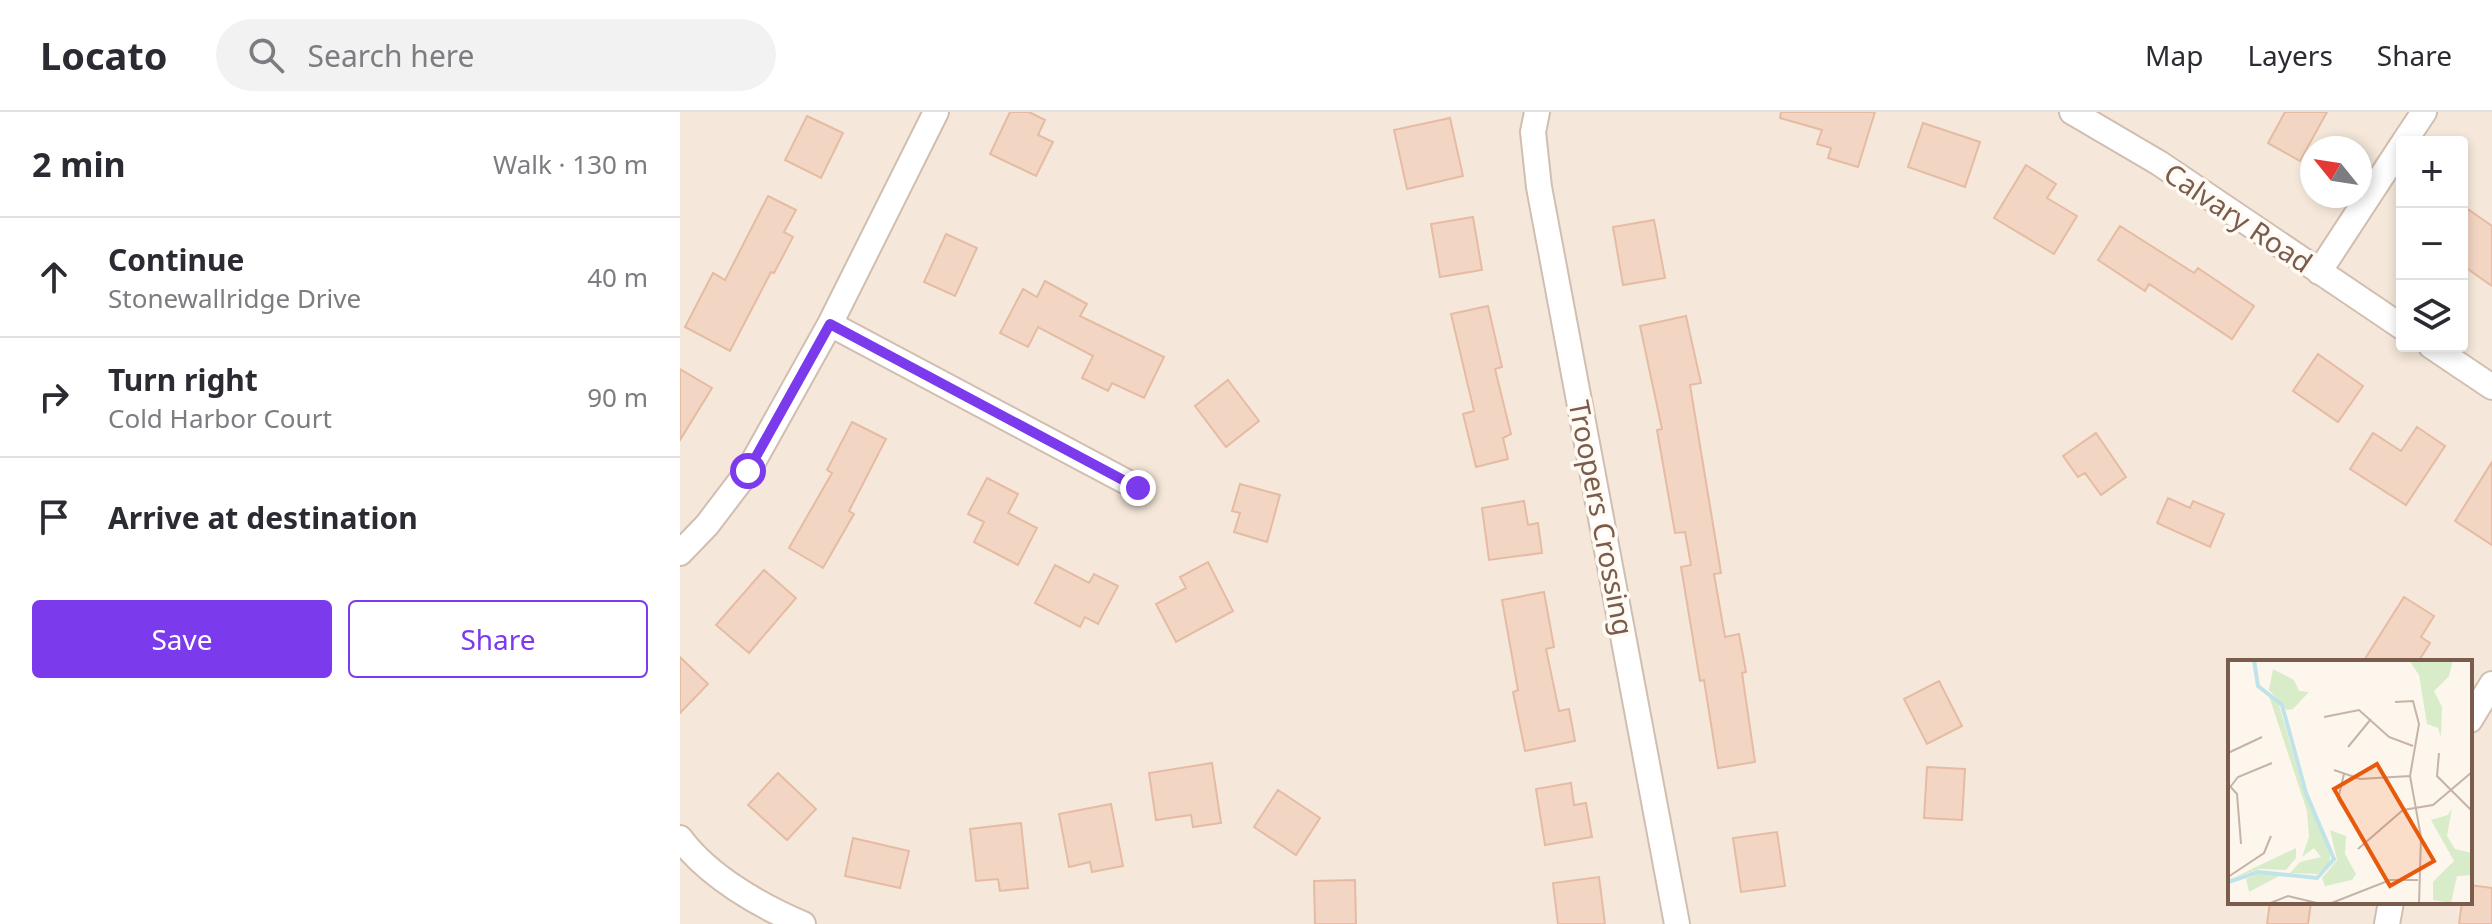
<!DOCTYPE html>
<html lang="en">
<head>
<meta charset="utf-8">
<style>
	:root { --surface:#fff; --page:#f2f2f3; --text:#2b2b33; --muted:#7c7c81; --line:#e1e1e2; --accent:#7c3aed }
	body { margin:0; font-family:"Noto Sans",sans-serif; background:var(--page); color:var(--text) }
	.controls { position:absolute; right:24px; top:24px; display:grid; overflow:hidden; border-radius:8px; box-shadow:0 4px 12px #0003 }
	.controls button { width:72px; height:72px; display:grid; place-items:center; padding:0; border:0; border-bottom:2px solid var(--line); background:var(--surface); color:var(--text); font:40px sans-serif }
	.compass { position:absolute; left:1620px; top:24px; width:72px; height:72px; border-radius:50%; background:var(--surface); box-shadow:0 4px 12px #0003; rotate:300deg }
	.stop { position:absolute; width:24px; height:24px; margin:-18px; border:6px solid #7c3aed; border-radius:50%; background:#fff }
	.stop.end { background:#7c3aed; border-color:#fff; box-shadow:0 2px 8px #0008 }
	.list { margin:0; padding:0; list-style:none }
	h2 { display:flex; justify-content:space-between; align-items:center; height:104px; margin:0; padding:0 32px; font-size:34px }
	h2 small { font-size:26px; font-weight:400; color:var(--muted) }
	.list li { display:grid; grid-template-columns:52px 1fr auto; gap:24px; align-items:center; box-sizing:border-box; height:120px; padding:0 32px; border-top:2px solid var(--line) }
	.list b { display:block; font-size:30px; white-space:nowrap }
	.list p { margin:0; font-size:26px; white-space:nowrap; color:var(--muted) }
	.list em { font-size:26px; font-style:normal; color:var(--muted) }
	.actions { display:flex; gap:16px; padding:24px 32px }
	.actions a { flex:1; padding:18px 0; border:2px solid var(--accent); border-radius:8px; text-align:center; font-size:28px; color:var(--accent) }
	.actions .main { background:var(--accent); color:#fff }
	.icon { flex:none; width:44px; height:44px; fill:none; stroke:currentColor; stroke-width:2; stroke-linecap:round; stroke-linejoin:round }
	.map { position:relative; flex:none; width:1812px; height:812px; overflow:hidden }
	header { display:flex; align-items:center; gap:48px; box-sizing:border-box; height:112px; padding:0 40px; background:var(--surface); border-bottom:2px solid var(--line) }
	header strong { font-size:38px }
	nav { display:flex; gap:44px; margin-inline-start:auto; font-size:28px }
	.search { width:560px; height:72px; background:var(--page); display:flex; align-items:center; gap:20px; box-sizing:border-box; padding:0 28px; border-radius:44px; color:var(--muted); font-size:30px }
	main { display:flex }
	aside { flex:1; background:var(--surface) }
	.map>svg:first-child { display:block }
</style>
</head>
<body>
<header>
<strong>Locato</strong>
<div class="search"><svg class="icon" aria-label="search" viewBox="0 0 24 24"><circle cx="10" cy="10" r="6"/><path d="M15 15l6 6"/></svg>Search here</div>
<nav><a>Map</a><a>Layers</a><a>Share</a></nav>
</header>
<main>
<aside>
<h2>2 min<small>Walk · 130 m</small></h2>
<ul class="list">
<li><svg class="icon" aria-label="ahead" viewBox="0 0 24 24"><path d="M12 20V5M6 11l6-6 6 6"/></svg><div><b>Continue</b><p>Stonewallridge Drive</p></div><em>40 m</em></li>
<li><svg class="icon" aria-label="right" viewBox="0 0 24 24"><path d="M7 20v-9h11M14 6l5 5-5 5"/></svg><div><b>Turn right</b><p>Cold Harbor Court</p></div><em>90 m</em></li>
<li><svg class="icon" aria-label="arrive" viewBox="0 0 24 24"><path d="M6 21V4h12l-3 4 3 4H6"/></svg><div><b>Arrive at destination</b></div></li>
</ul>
<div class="actions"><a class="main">Save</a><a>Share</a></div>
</aside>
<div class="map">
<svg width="1812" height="812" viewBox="0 0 1812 812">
	<rect width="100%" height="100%" fill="#fdf6ec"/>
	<!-- residential -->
	<path fill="#f5e8da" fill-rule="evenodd" d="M 0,0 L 1812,0 L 1812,812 L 0,812 ZM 1722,30 L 1782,30 L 1782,234 L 1722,234 ZM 1632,36 L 1680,36 L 1680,84 L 1632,84 ZM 1550,550 L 1790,550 L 1790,790 L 1550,790 Z"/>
	<!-- building -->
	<path fill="#f3d5c3" stroke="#e6bba3" stroke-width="2" d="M 330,0 L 349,0 L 365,8 L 358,23 L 373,30 L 356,64 L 310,42 Z
		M 1101,0 L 1195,0 L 1178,55 L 1148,46 L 1151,36 L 1137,32 L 1142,18 L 1100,6 Z
		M 1605,0 L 1647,0 L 1620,49 L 1588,31 Z
		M 127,4 L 163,21 L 141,66 L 105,48 Z
		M 770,6 L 783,64 L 727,77 L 714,18 Z
		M 1243,11 L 1300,30 L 1285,75 L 1228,55 Z
		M 1346,53 L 1376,72 L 1367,86 L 1397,104 L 1374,142 L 1314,106 Z
		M 88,84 L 116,98 L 104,120 L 113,125 L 94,161 L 91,160 L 50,239 L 5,215 L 33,161 L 45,168 Z
		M 1782,93 L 1812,114 L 1812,174 L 1782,153 Z
		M 793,105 L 802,158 L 760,165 L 751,112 Z
		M 974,108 L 985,166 L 943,173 L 933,115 Z
		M 1440,114 L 1514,161 L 1518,156 L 1574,194 L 1552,227 L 1469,172 L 1465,179 L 1418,148 Z
		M 266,122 L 297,136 L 275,184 L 244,170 Z
		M 365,169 L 407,192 L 400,204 L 484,245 L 464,286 L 432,271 L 428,279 L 402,266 L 413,244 L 358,215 L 348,235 L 320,221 L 343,177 L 357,185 Z
		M 808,194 L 822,255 L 815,257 L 831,322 L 823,326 L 828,347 L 796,355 L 783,302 L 794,299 L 771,202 Z
		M 1006,204 L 1021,271 L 1010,273 L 1041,461 L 1034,462 L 1045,525 L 1059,522 L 1066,560 L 1062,561 L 1075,650 L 1038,656 L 1024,568 L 1020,569 L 1001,455 L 1011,453 L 1005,420 L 995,421 L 977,318 L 982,317 L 960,214 Z
		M 1638,242 L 1683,274 L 1658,310 L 1613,279 Z
		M 0,257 L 32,276 L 0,328 Z
		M 548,268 L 579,309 L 546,335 L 515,294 Z
		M 172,310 L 206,327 L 169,399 L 174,402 L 143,456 L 109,436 L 152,361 L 147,358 Z
		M 1737,315 L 1765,334 L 1726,393 L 1670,357 L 1693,321 L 1721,339 Z
		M 1416,321 L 1446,365 L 1421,383 L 1405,361 L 1398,365 L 1383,344 Z
		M 1812,350 L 1812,433 L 1775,409 Z
		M 307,366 L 338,382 L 328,401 L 357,416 L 338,453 L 294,430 L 304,410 L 288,402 Z
		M 560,372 L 600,383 L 587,430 L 554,420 L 560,401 L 552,399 Z
		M 1488,386 L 1510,396 L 1513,389 L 1544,402 L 1530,435 L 1477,411 Z
		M 844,389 L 848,413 L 858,411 L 862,441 L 809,448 L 802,396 Z
		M 528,450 L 553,499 L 496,530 L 476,492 L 506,476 L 500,465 Z
		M 375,453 L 409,471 L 414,462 L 438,474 L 418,512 L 405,505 L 400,515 L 355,491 Z
		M 84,458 L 116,486 L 69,541 L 36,513 Z
		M 864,480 L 874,535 L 866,537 L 879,599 L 889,597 L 895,629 L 845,639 L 833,580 L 838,578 L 822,488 Z
		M 1724,485 L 1754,504 L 1741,525 L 1750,531 L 1738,550 L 1683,550 Z
		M 0,545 L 28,572 L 0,601 Z
		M 1259,569 L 1282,614 L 1247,632 L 1224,587 Z
		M 532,651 L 541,711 L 513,715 L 511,703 L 476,708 L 469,661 Z
		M 1247,655 L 1285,657 L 1282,708 L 1244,706 Z
		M 98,661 L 136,697 L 107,728 L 68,693 Z
		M 891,671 L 894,693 L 906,691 L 912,725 L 865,733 L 856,677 Z
		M 598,678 L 640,706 L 616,743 L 574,715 Z
		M 431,692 L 443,754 L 412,760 L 410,750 L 389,755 L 379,702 Z
		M 341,711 L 348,776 L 320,779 L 318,767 L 296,769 L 290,717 Z
		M 1097,720 L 1105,774 L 1061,780 L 1053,726 Z
		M 173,726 L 229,739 L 220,776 L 165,764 Z
		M 919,765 L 925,812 L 878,812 L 873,771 Z
		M 675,768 L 676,812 L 635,812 L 634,769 Z
		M 1790,773 L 1812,776 L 1812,812 L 1779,812 L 1782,790 L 1790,790 Z
		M 1590,790 L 1631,790 L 1628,812 L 1587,812 Z"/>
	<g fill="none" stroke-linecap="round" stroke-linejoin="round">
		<!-- street casing -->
		<g stroke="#d1beb0" stroke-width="28">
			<path id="street" d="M 857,0 L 853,20 L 859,75 L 997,812
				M 1392,0 L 1479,51 L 1722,215
				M 1724,30 L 1744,0
				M 1639,160 L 1722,33
				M 150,212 L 458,376
				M 1751,234 L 1812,275
				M 0,441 L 27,413 L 68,359 L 150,212 L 256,0
				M 1790,608 L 1812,572
				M 0,726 C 28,764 80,794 123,812
				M 1707,812 L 1711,790"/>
		</g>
		<!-- street -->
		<use href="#street" stroke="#fff" stroke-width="24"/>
	</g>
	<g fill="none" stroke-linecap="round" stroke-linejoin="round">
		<!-- route -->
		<path stroke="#7c3aed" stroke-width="10" d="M 68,359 L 150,212 L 458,376"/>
	</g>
	<g text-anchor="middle" stroke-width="7" stroke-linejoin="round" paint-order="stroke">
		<!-- street labels -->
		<g font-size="28" fill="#7a5c4d" stroke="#fffaf3">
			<text transform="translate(1558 106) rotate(34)" y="10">Calvary Road</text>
			<text transform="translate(921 406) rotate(79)" y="10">Troopers Crossing</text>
		</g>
	</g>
	<!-- overview -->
	<g transform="translate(1548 548)">
		<rect width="244" height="244" fill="#fdf6ec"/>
		<path d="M 181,0 L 225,0 L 221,16 L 206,31 L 214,47 L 213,77 L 210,68 L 199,64 L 191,15 ZM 45,9 L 66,20 L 71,31 L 81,32 L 65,49 L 59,50 L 41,30 ZM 41,36 L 51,45 L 76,132 L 102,188 L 102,202 L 89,214 L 62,213 L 72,202 L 93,197 L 86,188 L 74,197 L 81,177 L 79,151 ZM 224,148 L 219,176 L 227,189 L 244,193 L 244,215 L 229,216 L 223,243 L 205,240 L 205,222 L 226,201 L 203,160 L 220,155 ZM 102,170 L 118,176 L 117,194 L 128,214 L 124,220 L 97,226 L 94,218 L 109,200 ZM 68,188 L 68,198 L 58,210 L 32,209 L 7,217 ZM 32,213 L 51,216 L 21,232 L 18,219 Z" fill="#d8ecc9"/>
		<path fill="none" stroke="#bfe3e8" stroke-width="4" d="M 0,222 L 30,212 L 89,218 L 106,199 L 78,133 L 54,45 L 30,26 L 26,0"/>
		<path fill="none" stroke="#c5b3a7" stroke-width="2" d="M 167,42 L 185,41 L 191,64 L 182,116 L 193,177 L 191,244M 96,57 L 131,50 L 161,77 L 185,86M 120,87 L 143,59M 0,93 L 34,77M 211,93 L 209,116 L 244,151M 106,110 L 132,119 L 182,116M 116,114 L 110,139 L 122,158M 0,124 L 9,134 L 13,184M 3,126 L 10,117 L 44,103M 130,189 L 175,150 L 205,145 L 244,112M 0,217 L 36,193 L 43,176M 40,244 L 60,236 L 93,244M 101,244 L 162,220 L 190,220"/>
		<path fill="#e8590c" fill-opacity="0.15" stroke="#e8590c" stroke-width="4" d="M 149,104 L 206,201 L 162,226 L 106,129 Z"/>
		<rect width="244" height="244" fill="none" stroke="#7a5c4d" stroke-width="4"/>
	</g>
</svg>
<div class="controls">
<button>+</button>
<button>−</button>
<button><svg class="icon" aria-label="layers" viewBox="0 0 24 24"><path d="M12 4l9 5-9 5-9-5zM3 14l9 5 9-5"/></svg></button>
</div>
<svg class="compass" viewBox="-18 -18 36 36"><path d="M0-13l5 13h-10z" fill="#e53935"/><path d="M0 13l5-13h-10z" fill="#7c7c81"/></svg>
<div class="stop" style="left:68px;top:359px"></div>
<div class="stop end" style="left:458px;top:376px"></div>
</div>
</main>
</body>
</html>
